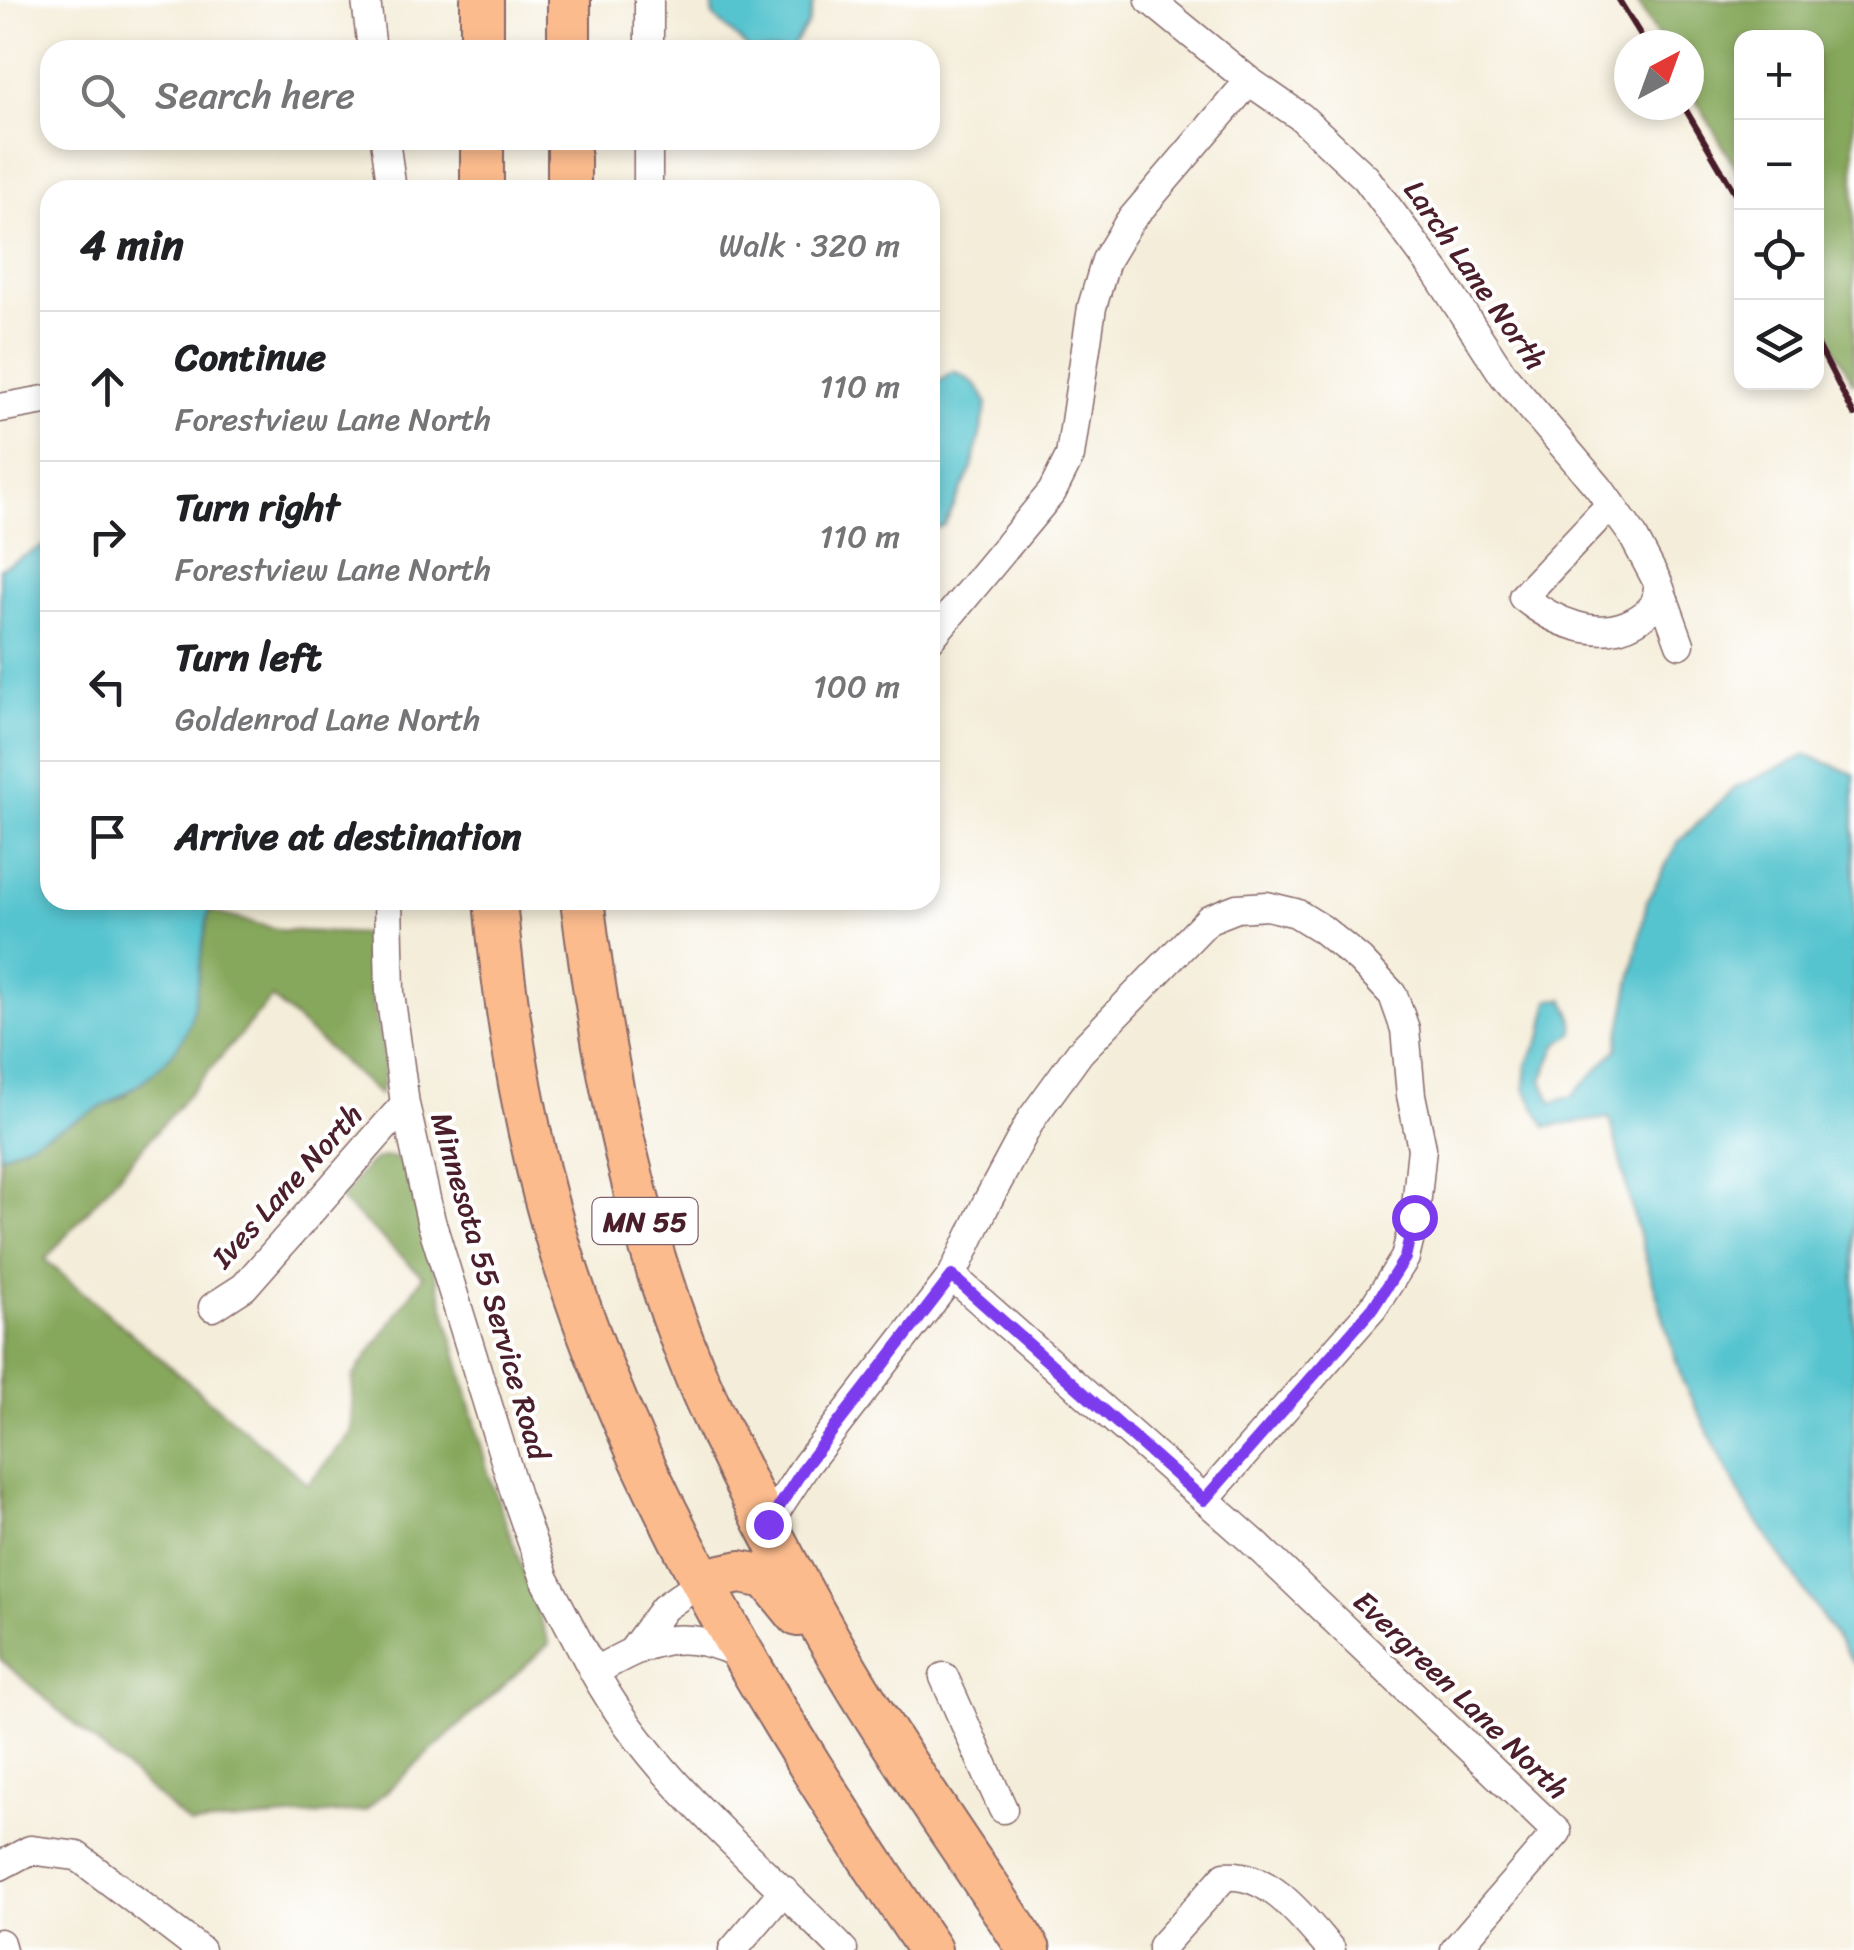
<!DOCTYPE html>
<html lang="en">
<head>
<meta charset="utf-8">
<style>
	:root { --surface:#fff; --page:#f2f2f2; --text:#202124; --muted:#757577; --line:#e0e0e0 }
	body { margin:0; font-family:Sriracha,sans-serif; background:var(--page); color:var(--text) }
	.controls { position:absolute; right:30px; top:30px; display:grid; overflow:hidden; border-radius:20px; box-shadow:0 5px 15px #0003 }
	.controls button { width:90px; height:90px; display:grid; place-items:center; padding:0; border:0; border-bottom:2px solid var(--line); background:var(--surface); color:var(--text); font:50px sans-serif }
	.compass { position:absolute; left:1614px; top:30px; width:90px; height:90px; border-radius:50%; background:var(--surface); box-shadow:0 5px 15px #0003; rotate:41deg }
	.stop { position:absolute; width:30px; height:30px; margin:-22px; border:8px solid #7c3aed; border-radius:50%; background:#fff }
	.stop.end { background:#7c3aed; border-color:#fff; box-shadow:0 2px 10px #0008 }
	.list { margin:0; padding:0; list-style:none }
	h2 { display:flex; justify-content:space-between; align-items:center; height:130px; margin:0; padding:0 40px; font-size:42px }
	h2 small { font-size:32px; font-weight:400; color:var(--muted) }
	.list li { display:grid; grid-template-columns:65px 1fr auto; gap:30px; align-items:center; box-sizing:border-box; height:150px; padding:0 40px; border-top:2px solid var(--line) }
	.list b { display:block; font-size:38px; white-space:nowrap }
	.list p { margin:0; font-size:32px; white-space:nowrap; color:var(--muted) }
	.list em { font-size:32px; font-style:normal; color:var(--muted) }
	.icon { flex:none; width:55px; height:55px; fill:none; stroke:currentColor; stroke-width:2; stroke-linecap:round; stroke-linejoin:round }
	.map { position:relative; flex:none; width:1854px; height:1950px; overflow:hidden }
	.search { position:absolute; background:var(--surface); box-shadow:0 5px 15px #0003; left:40px; top:40px; width:900px; height:110px; display:flex; align-items:center; gap:25px; box-sizing:border-box; padding:0 35px; border-radius:30px; color:var(--muted); font-size:38px }
	.panel { position:absolute; background:var(--surface); box-shadow:0 5px 15px #0003; left:40px; top:180px; width:900px; height:730px; border-radius:30px }
	.map>svg:first-child { display:block }
</style>
</head>
<body>
<div class="map">
<svg width="1854" height="1950" viewBox="0 0 1854 1950">
	<rect width="100%" height="100%" fill="#fff"/>
	<filter id="ink" filterUnits="userSpaceOnUse"><feTurbulence type="fractalNoise" baseFrequency=".01" numOctaves="2"/><feDisplacementMap in="SourceGraphic" scale="20" xChannelSelector="R" yChannelSelector="G"/><feConvolveMatrix kernelMatrix="1 2 1 2 8 2 1 2 1" color-interpolation-filters="sRGB"/></filter>
	<filter id="wash" filterUnits="userSpaceOnUse"><feTurbulence type="fractalNoise" baseFrequency=".0048" numOctaves="4" result="noise"/><feDisplacementMap in="SourceGraphic" scale="40" xChannelSelector="R" yChannelSelector="G"/><feGaussianBlur stdDeviation="2.25" result="paint"/><feColorMatrix in="noise" values="0 0 0 0 0 0 0 0 0 0 0 0 0 0 0 0 0 1.4 0 .05"/><feComposite in="paint" operator="in"/></filter>
	<g filter="url(#wash)">
		<rect width="100%" height="100%" fill="#f4edd9"/>
		<!-- forest -->
		<path fill="#86a85c" stroke="#686444" stroke-width="2.5" d="M 1636,0 L 1854,0 L 1854,384 L 1817,315 L 1816,38 L 1742,38 L 1741,177 L 1689,88 L 1689,45 L 1663,45 Z
			M 209,911 L 280,930 L 364,934 C 366,955 368,978 372,999 C 378,1031 393,1064 379,1095 L 272,998 L 45,1260 L 308,1484 L 352,1432 L 353,1377 L 423,1276 L 340,1200 C 359,1177 376,1139 407,1166 L 488,1472 L 549,1644 L 365,1811 L 190,1825 L 0,1659 L 0,1156 L 126,1095 L 189,1024 Z"/>
		<!-- water -->
		<path fill="#57c4cf" stroke="#50727d" stroke-width="2.5" d="M 713,0 L 814,0 L 808,24 L 791,50 L 750,50 L 713,16 Z
			M 954,372 C 969,378 982,389 987,404 L 972,468 L 945,524 L 930,532 L 930,387 Z
			M 50,543 L 50,900 L 212,900 C 200,939 201,982 190,1021 C 170,1089 58,1126 0,1156 L 0,568 Z
			M 1807,755 L 1854,774 L 1854,1664 L 1744,1502 L 1682,1380 L 1634,1218 L 1610,1118 L 1546,1127 L 1525,1088 L 1527,1064 L 1543,1034 L 1549,1000 L 1564,999 L 1572,1015 L 1574,1033 L 1557,1045 L 1542,1080 L 1552,1103 L 1572,1096 L 1617,1049 L 1647,901 L 1678,842 L 1736,787 Z"/>
	</g>
	<g filter="url(#ink)">
		<g fill="none" stroke-linecap="round" stroke-linejoin="round">
			<!-- minor casing -->
			<g stroke="#866768" stroke-width="31">
				<path id="minor" d="M 366,0 L 372,50
					M 1150,0 L 1249,81 L 1301,117 L 1366,178 L 1438,275 L 1504,376 L 1599,488 L 1632,534 L 1658,583 L 1680,644
					M 649,50 L 649,0
					M 385,140 L 392,190
					M 648,190 L 648,140
					M 0,408 L 50,399
					M 1610,505 L 1523,597 C 1552,621 1598,642 1635,621 C 1652,611 1658,604 1658,583
					M 930,639 L 1052,492 L 1070,456 L 1092,307 L 1106,260 L 1129,222 L 1249,81
					M 388,900 L 390,993 L 405,1104 L 431,1221 L 516,1496 L 545,1579 L 594,1672 C 652,1639 682,1626 745,1657
					M 952,1276 L 1251,1540 L 1557,1832 L 1455,1950
					M 213,1307 L 244,1287 L 405,1104
					M 768,1523 L 806,1465 L 952,1276 L 986,1204 L 1032,1118 L 1080,1052 L 1209,919 L 1237,908 L 1267,906 L 1296,913 L 1322,929 L 1360,960 L 1393,995 L 1405,1029 L 1411,1095 L 1422,1148 L 1415,1217 L 1405,1258 L 1373,1308 L 1205,1499
					M 633,1650 L 664,1608 L 703,1580
					M 594,1672 C 654,1781 757,1861 843,1950
					M 944,1677 L 1003,1809
					M 0,1866 L 30,1850 L 77,1856 L 200,1950
					M 0,1943 L 2,1950
					M 733,1950 L 784,1890
					M 1162,1950 L 1162,1946 L 1225,1876 C 1270,1872 1304,1919 1331,1950"/>
			</g>
			<!-- highway casing -->
			<g stroke="#866768" stroke-width="46">
				<path id="highway" d="M 482,50 L 482,0
					M 569,50 L 569,0
					M 482,190 L 482,140
					M 569,190 L 569,140
					M 495,900 C 503,991 517,1080 538,1169 C 607,1454 769,1709 930,1950
					M 582,900 C 604,1073 639,1251 711,1411 C 752,1500 798,1588 848,1672 C 904,1767 970,1857 1029,1950
					M 703,1580 L 740,1572 L 767,1577 L 798,1615"/>
			</g>
			<!-- minor -->
			<use href="#minor" stroke="#fff" stroke-width="28"/>
			<!-- highway -->
			<use href="#highway" stroke="#fbbb8d" stroke-width="42"/>
			<!-- rail -->
			<path stroke="#4a1f2b" stroke-width="6" d="M 1619,0 L 1647,45
				M 1683,105 L 1742,205
				M 1816,341 L 1854,415"/>
		</g>
	</g>
	<g fill="none" stroke-linecap="round" stroke-linejoin="round" filter="url(#ink)">
		<!-- route -->
		<path stroke="#7c3aed" stroke-width="12" d="M 768,1524 L 806,1465 L 952,1276 L 1204,1500 L 1373,1308 L 1405,1258 L 1414,1217"/>
	</g>
	<g text-anchor="middle" stroke-width="8" stroke-linejoin="round" paint-order="stroke">
		<!-- shield labels -->
		<rect fill="#fff" stroke="#80626b" stroke-width="2.5" x="592.5" y="1198" width="105" height="46" rx="8"/>
		<g font-size="28" font-weight="bold" fill="#4a1f2b">
			<text x="645" y="1231">MN 55</text>
		</g>
		<!-- street labels -->
		<g font-size="30" fill="#4a1f2b" stroke="#fff">
			<text transform="translate(1475 275) rotate(55)" y="10">Larch Lane North</text>
			<text transform="translate(287 1186) rotate(-48)" y="10">Ives Lane North</text>
			<text transform="translate(490 1286) rotate(74)" y="10">Minnesota 55 Service Road</text>
			<text transform="translate(1461 1695) rotate(44)" y="10">Evergreen Lane North</text>
		</g>
	</g>
</svg>
<div class="controls">
<button>+</button>
<button>−</button>
<button><svg class="icon" aria-label="locate" viewBox="0 0 24 24"><circle cx="12" cy="12" r="6"/><path d="M12 2v4M12 18v4M2 12h4M18 12h4"/></svg></button>
<button><svg class="icon" aria-label="layers" viewBox="0 0 24 24"><path d="M12 4l9 5-9 5-9-5zM3 14l9 5 9-5"/></svg></button>
</div>
<svg class="compass" viewBox="-18 -18 36 36"><path d="M0-13l5 13h-10z" fill="#e53935"/><path d="M0 13l5-13h-10z" fill="#757577"/></svg>
<div class="stop" style="left:1414px;top:1217px"></div>
<div class="stop end" style="left:768px;top:1524px"></div>
<div class="search"><svg class="icon" aria-label="search" viewBox="0 0 24 24"><circle cx="10" cy="10" r="6"/><path d="M15 15l6 6"/></svg>Search here</div>
<section class="panel">
<h2>4 min<small>Walk · 320 m</small></h2>
<ul class="list">
<li><svg class="icon" aria-label="ahead" viewBox="0 0 24 24"><path d="M12 20V5M6 11l6-6 6 6"/></svg><div><b>Continue</b><p>Forestview Lane North</p></div><em>110 m</em></li>
<li><svg class="icon" aria-label="right" viewBox="0 0 24 24"><path d="M7 20v-9h11M14 6l5 5-5 5"/></svg><div><b>Turn right</b><p>Forestview Lane North</p></div><em>110 m</em></li>
<li><svg class="icon" aria-label="left" viewBox="0 0 24 24"><path d="M17 20v-9H6M10 6l-5 5 5 5"/></svg><div><b>Turn left</b><p>Goldenrod Lane North</p></div><em>100 m</em></li>
<li><svg class="icon" aria-label="arrive" viewBox="0 0 24 24"><path d="M6 21V4h12l-3 4 3 4H6"/></svg><div><b>Arrive at destination</b></div></li>
</ul>
</section>
</div>
</body>
</html>
